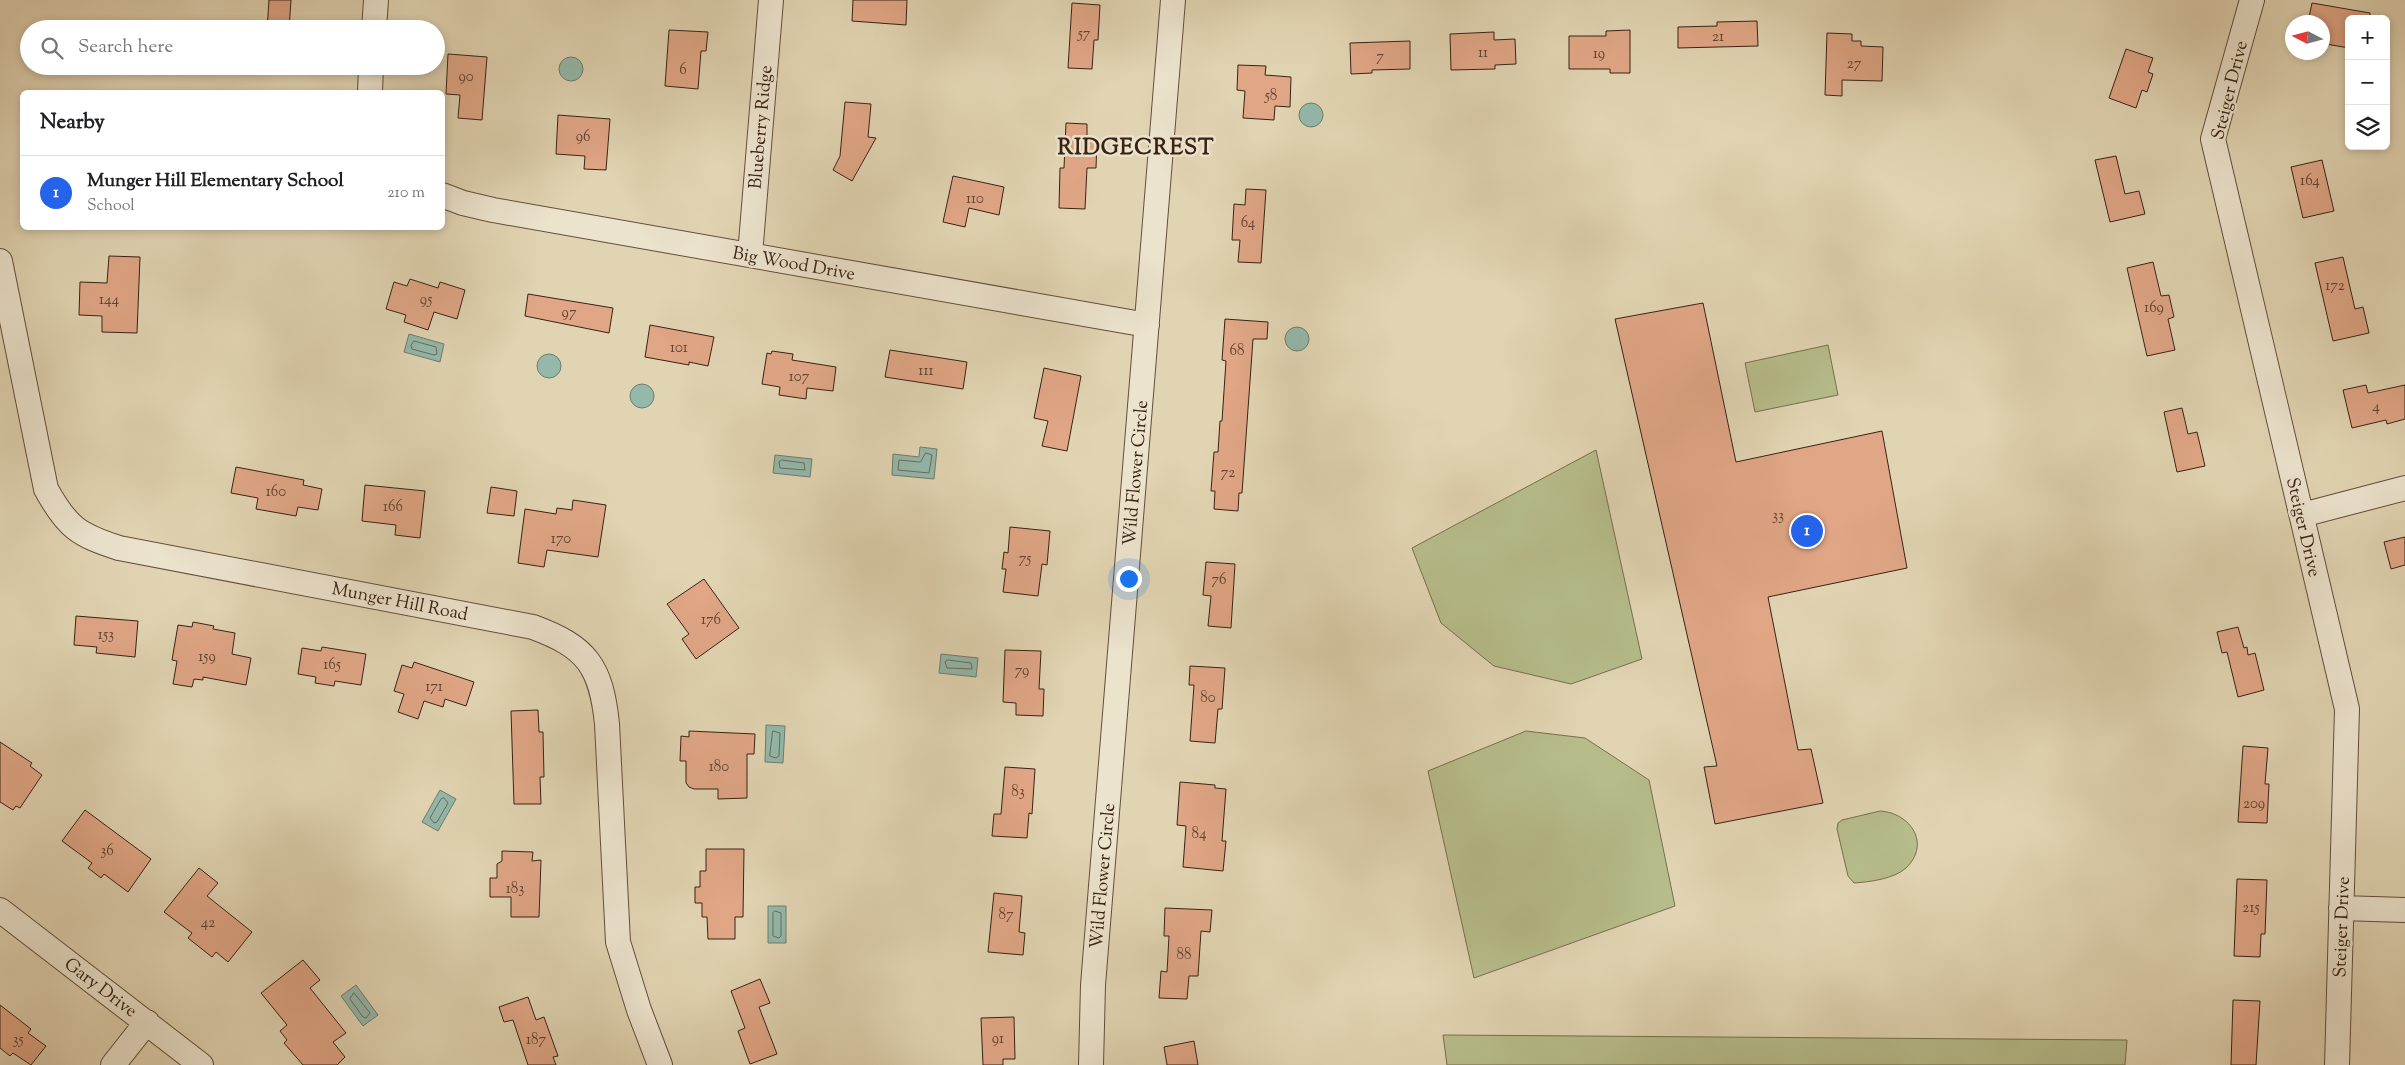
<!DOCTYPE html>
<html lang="en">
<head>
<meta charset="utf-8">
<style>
	:root { --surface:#fff; --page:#f2f2f2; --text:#202124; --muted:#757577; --line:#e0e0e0; --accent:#2563eb }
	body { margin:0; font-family:"Sorts Mill Goudy",serif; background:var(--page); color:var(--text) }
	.controls { position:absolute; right:15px; top:15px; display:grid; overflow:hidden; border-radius:8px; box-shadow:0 2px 8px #0003 }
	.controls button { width:45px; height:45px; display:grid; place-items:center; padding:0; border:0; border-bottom:1px solid var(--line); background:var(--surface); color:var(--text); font:25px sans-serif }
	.compass { position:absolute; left:2285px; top:15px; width:45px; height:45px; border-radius:50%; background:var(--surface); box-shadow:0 2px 8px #0003; rotate:276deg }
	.you { position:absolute; left:1128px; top:578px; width:18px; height:18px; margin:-12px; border:4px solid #fff; border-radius:50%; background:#1a73e8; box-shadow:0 0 0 8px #1a73e833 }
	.badge { display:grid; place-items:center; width:32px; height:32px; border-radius:50%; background:var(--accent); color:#fff; font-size:16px; font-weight:700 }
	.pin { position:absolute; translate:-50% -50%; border:2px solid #fff; box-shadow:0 1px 5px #0006 }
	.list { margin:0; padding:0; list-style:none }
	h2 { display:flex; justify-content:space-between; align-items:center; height:65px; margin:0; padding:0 20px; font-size:21px }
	h2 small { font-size:16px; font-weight:400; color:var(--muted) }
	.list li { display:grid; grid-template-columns:32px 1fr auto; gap:15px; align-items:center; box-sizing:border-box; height:75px; padding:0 20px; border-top:1px solid var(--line) }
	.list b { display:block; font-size:19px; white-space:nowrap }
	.list p { margin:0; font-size:16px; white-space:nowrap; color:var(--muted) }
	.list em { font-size:16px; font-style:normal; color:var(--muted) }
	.icon { flex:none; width:28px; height:28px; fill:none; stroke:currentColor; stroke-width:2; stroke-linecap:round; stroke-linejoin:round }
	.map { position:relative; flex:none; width:2405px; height:1065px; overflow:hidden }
	.search { position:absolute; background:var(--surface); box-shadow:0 2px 8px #0003; left:20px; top:20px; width:425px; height:55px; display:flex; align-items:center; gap:12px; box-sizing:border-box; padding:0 18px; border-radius:28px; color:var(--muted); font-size:19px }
	.panel { position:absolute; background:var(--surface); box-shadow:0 2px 8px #0003; left:20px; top:90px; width:425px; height:140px; border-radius:8px }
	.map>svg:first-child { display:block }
</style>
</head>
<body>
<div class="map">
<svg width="2405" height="1065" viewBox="0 0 2405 1065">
	<rect width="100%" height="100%" fill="#e1d4b2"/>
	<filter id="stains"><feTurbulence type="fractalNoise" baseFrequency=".004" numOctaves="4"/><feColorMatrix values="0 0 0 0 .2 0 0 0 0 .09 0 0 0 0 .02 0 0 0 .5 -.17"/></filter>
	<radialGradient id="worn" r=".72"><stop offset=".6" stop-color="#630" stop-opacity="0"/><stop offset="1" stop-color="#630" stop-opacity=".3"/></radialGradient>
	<!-- green -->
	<path fill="#b6bc8a" stroke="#776f4e" d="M 1828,345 L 1838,395 L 1755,412 L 1745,363 Z
		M 1596,450 L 1642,659 L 1571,684 L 1494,666 L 1441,623 L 1412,548 Z
		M 1526,731 L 1585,738 L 1649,780 L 1675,906 L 1474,978 L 1428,771 Z
		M 1880,811 C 1911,813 1931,844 1906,868 C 1894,879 1869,882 1854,883 L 1848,876 L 1837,829 L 1838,823 L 1842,820 Z
		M 1443,1035 L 2127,1040 L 2125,1065 L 1447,1065 Z"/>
	<!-- water -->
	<path fill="#94b8aa" stroke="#6f7c6e" d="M559 69a12 12 0 1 1 24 0a12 12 0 1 1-24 0Z
		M1299 115a12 12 0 1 1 24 0a12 12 0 1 1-24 0Z
		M1285 339a12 12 0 1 1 24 0a12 12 0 1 1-24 0Z
		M 409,334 L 444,344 L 440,362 L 404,352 Z
		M537 366a12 12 0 1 1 24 0a12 12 0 1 1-24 0Z
		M630 396a12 12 0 1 1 24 0a12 12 0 1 1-24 0Z
		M 920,447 L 937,449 L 934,479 L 892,475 L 893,454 L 919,457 Z
		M 775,455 L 812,459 L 810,477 L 773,473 Z
		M 941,654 L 978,658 L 976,677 L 939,673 Z
		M 766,725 L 785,726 L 783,763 L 765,762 Z
		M 440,790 L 456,799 L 438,831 L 422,822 Z
		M 768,906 L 786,906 L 786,943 L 768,943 Z
		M 356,985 L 378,1015 L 363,1026 L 341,996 Z"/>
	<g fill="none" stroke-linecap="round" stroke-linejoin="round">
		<!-- shore -->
		<path stroke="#666d5e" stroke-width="1" d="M 414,341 L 436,347 L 437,354 L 434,355 L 412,349 L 411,346 Z
			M 926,453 L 932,455 L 929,473 L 898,470 L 899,460 L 920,462 Z
			M 782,460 L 804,463 L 805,470 L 780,468 L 779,462 Z
			M 948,660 L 971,663 L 972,669 L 947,668 L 945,662 Z
			M 773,731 L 780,733 L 779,756 L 776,758 L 770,756 Z
			M 444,798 L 448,803 L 437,822 L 434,823 L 430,818 L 441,799 Z
			M 775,911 L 781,913 L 781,936 L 779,938 L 773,936 L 773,913 Z
			M 354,993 L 370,1013 L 366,1018 L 363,1017 L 350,999 Z"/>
	</g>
	<!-- building -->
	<path fill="#e0a686" stroke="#382213" d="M 269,0 L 291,0 L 289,29 L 267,29 Z
		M 853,0 L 907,0 L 906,25 L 852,21 Z
		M 1072,3 L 1100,5 L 1098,40 L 1094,40 L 1092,69 L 1068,68 Z
		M 2312,3 L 2370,13 L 2370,19 L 2349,19 L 2349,48 L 2326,44 L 2328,33 L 2322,32 L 2322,22 L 2308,22 Z
		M 1757,21 L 1758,46 L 1678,48 L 1678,27 L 1717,26 L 1717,22 Z
		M 669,30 L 708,32 L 706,51 L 701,51 L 698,89 L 665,86 Z
		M 1630,30 L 1630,73 L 1610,73 L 1610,69 L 1569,69 L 1569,36 L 1606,36 L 1606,31 Z
		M 1494,32 L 1494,40 L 1515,39 L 1516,64 L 1495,65 L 1495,69 L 1451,70 L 1450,34 Z
		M 1827,33 L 1852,34 L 1852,41 L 1861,41 L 1861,46 L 1883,47 L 1882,81 L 1842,80 L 1842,96 L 1825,95 Z
		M 1410,41 L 1410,69 L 1372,70 L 1372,73 L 1351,74 L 1350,43 Z
		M 2126,49 L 2153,58 L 2148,72 L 2153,74 L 2147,92 L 2142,90 L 2136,108 L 2109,98 Z
		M 448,54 L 487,57 L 482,120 L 458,118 L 460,95 L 446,94 Z
		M 1238,65 L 1266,66 L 1265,75 L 1291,77 L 1290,107 L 1275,106 L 1274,120 L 1243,118 L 1245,91 L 1237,90 Z
		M 845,102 L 871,104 L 868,137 L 876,138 L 852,181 L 833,170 L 840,156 Z
		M 558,115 L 610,119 L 606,170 L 584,169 L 585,156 L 556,154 Z
		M 1066,123 L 1087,124 L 1087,138 L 1097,139 L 1096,168 L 1087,168 L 1085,209 L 1059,208 L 1060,168 L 1064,168 Z
		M 2116,156 L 2125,194 L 2139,191 L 2145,214 L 2110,222 L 2095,160 Z
		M 2322,160 L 2334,211 L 2303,218 L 2291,167 Z
		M 953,176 L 1004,187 L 999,215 L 969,208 L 965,227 L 943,222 Z
		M 1246,189 L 1266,190 L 1261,263 L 1238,262 L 1240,240 L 1232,240 L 1234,204 L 1245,205 Z
		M 109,256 L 140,257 L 137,333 L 102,332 L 102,316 L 79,315 L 80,282 L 107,283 Z
		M 2343,257 L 2355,309 L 2363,307 L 2369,333 L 2333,341 L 2315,263 Z
		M 2153,262 L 2161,296 L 2169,295 L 2174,317 L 2168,319 L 2175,350 L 2147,356 L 2127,268 Z
		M 410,279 L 438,288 L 440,282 L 465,290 L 457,319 L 434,312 L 428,330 L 404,322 L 406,315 L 386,309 L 394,282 L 407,286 Z
		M 528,294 L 613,308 L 609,333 L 525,316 Z
		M 1703,303 L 1736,462 L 1882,431 L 1907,568 L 1768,597 L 1798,750 L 1811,749 L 1823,803 L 1715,824 L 1704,767 L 1717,766 L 1615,319 Z
		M 1225,319 L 1268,322 L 1267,339 L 1253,339 L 1242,493 L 1239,493 L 1238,511 L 1214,509 L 1215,491 L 1211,491 L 1214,452 L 1218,452 L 1220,421 L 1222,421 L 1226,361 L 1222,360 Z
		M 650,325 L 714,337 L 708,366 L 689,362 L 689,365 L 645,357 Z
		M 890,350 L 967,362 L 963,389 L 885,377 Z
		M 772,351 L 793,354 L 792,360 L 836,367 L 833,391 L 807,388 L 806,399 L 779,395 L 780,387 L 762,384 L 767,353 L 771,354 Z
		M 1044,368 L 1081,376 L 1067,451 L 1042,446 L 1048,421 L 1034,418 Z
		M 2366,385 L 2368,393 L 2405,385 L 2405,419 L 2387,424 L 2386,420 L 2352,428 L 2343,390 Z
		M 2182,408 L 2188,434 L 2197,432 L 2205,466 L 2177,472 L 2164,412 Z
		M 236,467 L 304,480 L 303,485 L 322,489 L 318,510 L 298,507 L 296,516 L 256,509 L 258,498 L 231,493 Z
		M 365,485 L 425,491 L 420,538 L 395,535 L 396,525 L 362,521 Z
		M 491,487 L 517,491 L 514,516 L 487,513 Z
		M 573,500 L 606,505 L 598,557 L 547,550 L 544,567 L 518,563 L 525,509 L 556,514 L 557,508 L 572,510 Z
		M 1010,527 L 1050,531 L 1047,565 L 1042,564 L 1038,596 L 1003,592 L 1006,569 L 1002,569 L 1004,552 L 1008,553 Z
		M 2405,537 L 2405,565 L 2391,569 L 2384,542 Z
		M 1206,562 L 1235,564 L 1231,628 L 1208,626 L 1211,596 L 1203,595 Z
		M 704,579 L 739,628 L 696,659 L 682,639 L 689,634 L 667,604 Z
		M 76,616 L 138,621 L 135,657 L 96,653 L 97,647 L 74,645 Z
		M 193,622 L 214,626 L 213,629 L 235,633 L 232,654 L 251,658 L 246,685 L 203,677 L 203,680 L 194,679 L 192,687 L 173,684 L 177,661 L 172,660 L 178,625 L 192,627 Z
		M 2238,627 L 2244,648 L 2247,647 L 2248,655 L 2255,653 L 2264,690 L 2238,697 L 2227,652 L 2222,653 L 2217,632 Z
		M 322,647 L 366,654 L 361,685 L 335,681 L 334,686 L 315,683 L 316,677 L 298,674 L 302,648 L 321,651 Z
		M 1005,650 L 1041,651 L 1039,689 L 1044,689 L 1043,716 L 1016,715 L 1016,703 L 1003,702 Z
		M 414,662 L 474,682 L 466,706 L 445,699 L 443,707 L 424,701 L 418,719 L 398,712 L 404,694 L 394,691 L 402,665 L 412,668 Z
		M 1190,666 L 1225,668 L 1222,709 L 1218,709 L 1215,743 L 1190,741 L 1194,685 L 1189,685 Z
		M 538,710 L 539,732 L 543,732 L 544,777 L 540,777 L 541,804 L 514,804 L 511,711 Z
		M 689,731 L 755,734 L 754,754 L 747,754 L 747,798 L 718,799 L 718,789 L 694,789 L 689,787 L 686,783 L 686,761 L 680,761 L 681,736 L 689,737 Z
		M 0,742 L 32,763 L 30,766 L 42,775 L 20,808 L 16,806 L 13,810 L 0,802 Z
		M 2243,746 L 2268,748 L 2265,784 L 2269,784 L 2267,823 L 2238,822 Z
		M 1005,767 L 1035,769 L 1032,814 L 1029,813 L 1027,838 L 992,836 L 994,814 L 1001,814 Z
		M 1180,782 L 1215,785 L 1215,788 L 1226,789 L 1222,841 L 1226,841 L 1223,871 L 1183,867 L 1186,826 L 1177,825 Z
		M 85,810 L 151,859 L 128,892 L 104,874 L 101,878 L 88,868 L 92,863 L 62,841 Z
		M 706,849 L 744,849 L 743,917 L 735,917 L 735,939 L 708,939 L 707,917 L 702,917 L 702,903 L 695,903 L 695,887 L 700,887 L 700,871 L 706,871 Z
		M 502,851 L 533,852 L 532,861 L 541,860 L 539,917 L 511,917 L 511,897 L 490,897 L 490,878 L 497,878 L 497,864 L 502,861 Z
		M 199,868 L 218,883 L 207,896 L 252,932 L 228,962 L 216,952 L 212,957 L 188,938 L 192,933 L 164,912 Z
		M 2237,879 L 2267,880 L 2265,934 L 2261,934 L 2260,957 L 2234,956 Z
		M 994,893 L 1022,896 L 1019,932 L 1025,933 L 1023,955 L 988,952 Z
		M 1165,908 L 1212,910 L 1210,932 L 1201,931 L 1198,976 L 1189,976 L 1187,999 L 1159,998 L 1161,971 L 1167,972 L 1169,936 L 1164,936 Z
		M 303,960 L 320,980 L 310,988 L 346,1033 L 333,1042 L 345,1057 L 337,1065 L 303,1065 L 284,1043 L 287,1040 L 280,1031 L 287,1025 L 261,993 Z
		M 760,979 L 770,1003 L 759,1007 L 777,1054 L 750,1064 L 738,1031 L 745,1028 L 731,991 Z
		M 528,997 L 536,1020 L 544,1017 L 558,1056 L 553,1057 L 556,1065 L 528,1065 L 513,1020 L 504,1022 L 499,1007 Z
		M 2233,1000 L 2260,1001 L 2256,1065 L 2231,1065 Z
		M 0,1005 L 31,1029 L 28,1033 L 46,1046 L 31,1065 L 13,1053 L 10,1056 L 0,1048 Z
		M 1014,1017 L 1015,1059 L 1003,1059 L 1003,1065 L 983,1065 L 981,1018 Z
		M 1194,1041 L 1198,1065 L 1167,1065 L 1164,1047 Z"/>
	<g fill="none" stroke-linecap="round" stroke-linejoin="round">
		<!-- minor casing -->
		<g stroke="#624e3b" stroke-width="26">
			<path id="minor" d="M 2252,0 L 2213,139 L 2347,709 L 2337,1065
				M 374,29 L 376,0
				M 370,92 L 371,66
				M 442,195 L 463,203 L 493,210 L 1147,325
				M 750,255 L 771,0
				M 0,261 L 46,489 C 67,527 78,535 119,548 L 533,627 C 587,647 601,666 607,724 L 618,942 L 639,1010 L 660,1065
				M 2302,515 L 2405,488
				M 2341,908 L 2405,910
				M 0,910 L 201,1065
				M 113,1065 L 147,1022
				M 1091,1065 L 1093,985 L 1173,0"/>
		</g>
		<!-- minor -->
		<use href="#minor" stroke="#ece3cd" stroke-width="24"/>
	</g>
	<g text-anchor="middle" stroke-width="5" stroke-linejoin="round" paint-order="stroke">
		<!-- number labels -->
		<g font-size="15" fill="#624330">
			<text x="1084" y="38">57</text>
			<text x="1718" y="41">21</text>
			<text x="1483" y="57">11</text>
			<text x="1599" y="58">19</text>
			<text x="1380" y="61">7</text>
			<text x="1854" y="68">27</text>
			<text x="683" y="74">6</text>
			<text x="466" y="81">90</text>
			<text x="1271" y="100">58</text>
			<text x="583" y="141">96</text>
			<text x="2310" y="185">164</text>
			<text x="975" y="203">110</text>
			<text x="1248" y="227">64</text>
			<text x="2335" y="290">172</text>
			<text x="109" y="304">144</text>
			<text x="426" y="304">95</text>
			<text x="2154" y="312">169</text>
			<text x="569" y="317">97</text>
			<text x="679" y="352">101</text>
			<text x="1237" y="355">68</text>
			<text x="926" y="375">111</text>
			<text x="799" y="381">107</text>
			<text x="2376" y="411">4</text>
			<text x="1228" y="477">72</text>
			<text x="276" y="496">160</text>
			<text x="393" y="511">166</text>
			<text x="1778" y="520">33</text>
			<text x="561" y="543">170</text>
			<text x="1025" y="563">75</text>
			<text x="1219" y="584">76</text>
			<text x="711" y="624">176</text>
			<text x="106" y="639">153</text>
			<text x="207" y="661">159</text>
			<text x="332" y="669">165</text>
			<text x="1022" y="675">79</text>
			<text x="434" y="691">171</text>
			<text x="1208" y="702">80</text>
			<text x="719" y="771">180</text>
			<text x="1018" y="796">83</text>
			<text x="2254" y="808">209</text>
			<text x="1199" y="838">84</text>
			<text x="107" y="855">36</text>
			<text x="515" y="893">183</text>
			<text x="2251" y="912">215</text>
			<text x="1006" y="919">87</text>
			<text x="208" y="927">42</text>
			<text x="1184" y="959">88</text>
			<text x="998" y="1043">91</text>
			<text x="18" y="1044">35</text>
			<text x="536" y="1044">187</text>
		</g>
		<!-- street labels -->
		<g font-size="18" fill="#382213" stroke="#ece3cd">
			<text transform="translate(2229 90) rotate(-76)" y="6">Steiger Drive</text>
			<text transform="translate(760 127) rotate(-85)" y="6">Blueberry Ridge</text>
			<text transform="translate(794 263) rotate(10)" y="6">Big Wood Drive</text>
			<text transform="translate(1135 473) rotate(-85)" y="6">Wild Flower Circle</text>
			<text transform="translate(2304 527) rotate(77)" y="6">Steiger Drive</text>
			<text transform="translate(400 601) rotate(11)" y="6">Munger Hill Road</text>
			<text transform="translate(1102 876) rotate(-85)" y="6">Wild Flower Circle</text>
			<text transform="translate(2341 927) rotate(-88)" y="6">Steiger Drive</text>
			<text transform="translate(101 987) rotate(37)" y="6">Gary Drive</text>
		</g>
		<!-- district labels -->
		<g font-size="22" font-weight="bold" letter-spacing="1" fill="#382213" stroke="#ece3cd">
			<text x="1136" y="154">RIDGECREST</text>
		</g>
	</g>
	<rect width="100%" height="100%" filter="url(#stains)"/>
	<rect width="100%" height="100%" fill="url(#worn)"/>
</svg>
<div class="controls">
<button>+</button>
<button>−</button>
<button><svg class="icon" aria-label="layers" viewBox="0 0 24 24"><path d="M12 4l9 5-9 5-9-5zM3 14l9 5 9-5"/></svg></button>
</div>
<svg class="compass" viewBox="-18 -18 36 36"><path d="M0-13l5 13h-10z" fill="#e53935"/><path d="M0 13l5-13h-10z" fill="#757577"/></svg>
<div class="you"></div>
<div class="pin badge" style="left:1807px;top:531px">1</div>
<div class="search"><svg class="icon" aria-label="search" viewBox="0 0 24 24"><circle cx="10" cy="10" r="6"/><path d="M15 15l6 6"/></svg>Search here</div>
<section class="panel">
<h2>Nearby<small></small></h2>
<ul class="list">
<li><span class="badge">1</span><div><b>Munger Hill Elementary School</b><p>School</p></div><em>210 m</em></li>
</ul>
</section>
</div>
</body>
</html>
